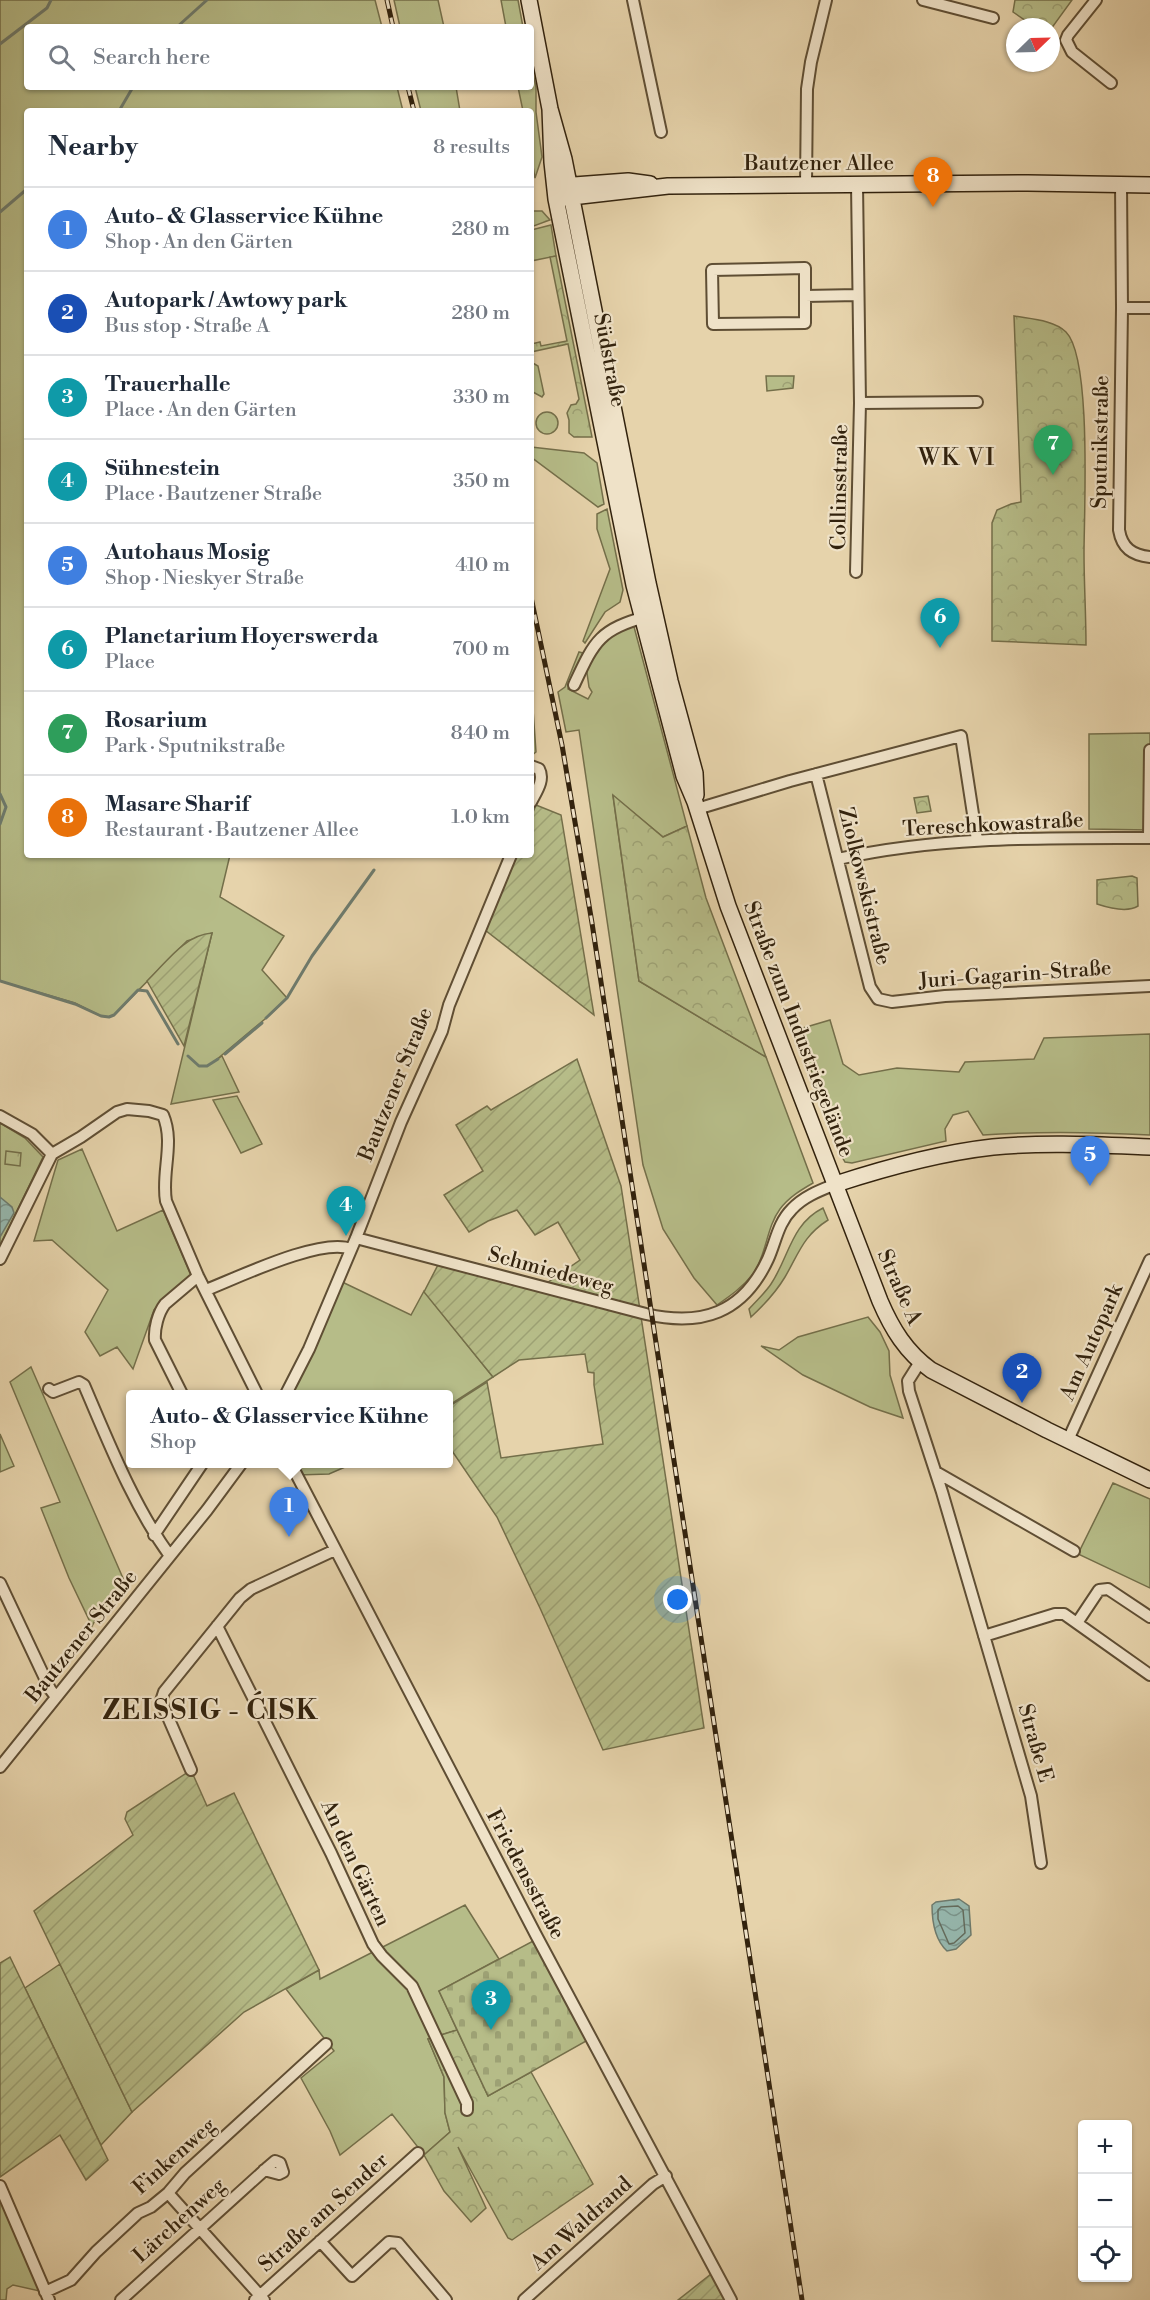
<!DOCTYPE html>
<html lang="en">
<head>
<meta charset="utf-8">
<style>
	:root { --surface:#fff; --page:#f6f6f7; --text:#1f2937; --muted:#747a83; --line:#e0e1e3; --accent:#1a73e8 }
	body { margin:0; font-family:"Libre Bodoni",serif; background:var(--page); color:var(--text) }
	.controls { position:absolute; right:18px; bottom:18px; display:grid; overflow:hidden; border-radius:6px; box-shadow:0 2px 4px #0004 }
	.controls button { width:54px; height:54px; display:grid; place-items:center; padding:0; border:0; border-bottom:2px solid var(--line); background:var(--surface); color:var(--text); font:30px sans-serif }
	.compass { position:absolute; left:1006px; top:18px; width:54px; height:54px; border-radius:50%; background:var(--surface); box-shadow:0 2px 4px #0004; rotate:67deg }
	.you { position:absolute; left:678px; top:1600px; width:21px; height:21px; margin:-15px; border:4px solid #fff; border-radius:50%; background:#1a73e8; box-shadow:0 0 0 9px #1a73e833 }
	.badge { display:grid; place-items:center; width:39px; height:39px; border-radius:50%; background:var(--accent); color:#fff; font-size:20px; font-weight:700 }
	.pin { position:absolute; translate:-50% -50px; filter:drop-shadow(0 2px 3px #0008) }
	.pin::after { content:''; position:absolute; top:32px; width:21px; height:18px; background:inherit; clip-path:polygon(0 0,100% 0,50% 100%) }
	.popup { position:absolute; left:126px; top:1390px; width:327px; height:78px; box-sizing:border-box; display:grid; place-content:center; border-radius:6px; background:var(--surface); filter:drop-shadow(0 2px 4px #0005); font-size:20px; white-space:nowrap; color:var(--muted) }
	.popup b { font-size:22px; color:var(--text) }
	.popup::after { content:''; position:absolute; left:50%; top:100%; margin-left:-12px; border:12px solid transparent; border-top-color:var(--surface) }
	.list { margin:0; padding:0; list-style:none }
	h2 { display:flex; justify-content:space-between; align-items:center; height:78px; margin:0; padding:0 24px; font-size:26px }
	h2 small { font-size:20px; font-weight:400; color:var(--muted) }
	.list li { display:grid; grid-template-columns:39px 1fr auto; gap:18px; align-items:center; box-sizing:border-box; height:84px; padding:0 24px; border-top:2px solid var(--line) }
	.list b { display:block; font-size:22px; white-space:nowrap }
	.list p { margin:0; font-size:20px; white-space:nowrap; color:var(--muted) }
	.list em { font-size:20px; font-style:normal; color:var(--muted) }
	.icon { flex:none; width:33px; height:33px; fill:none; stroke:currentColor; stroke-width:2; stroke-linecap:round; stroke-linejoin:round }
	.map { position:relative; flex:none; width:1150px; height:2300px; overflow:hidden }
	.search { position:absolute; background:var(--surface); box-shadow:0 2px 4px #0004; left:24px; top:24px; width:510px; height:66px; display:flex; align-items:center; gap:15px; box-sizing:border-box; padding:0 21px; border-radius:6px; color:var(--muted); font-size:22px }
	.panel { position:absolute; background:var(--surface); box-shadow:0 2px 4px #0004; left:24px; top:108px; width:510px; height:750px; border-radius:6px }
	.map>svg:first-child { display:block }
</style>
</head>
<body>
<div class="map">
<svg width="1150" height="2300" viewBox="0 0 1150 2300">
	<defs>
		<pattern id="forest-crowns" width="20" height="18" patternUnits="userSpaceOnUse" patternTransform="scale(1.5)"><rect width="20" height="18" fill="#b6bc88"/><path d="M2 6a3 3 0 1 1 6 0M12 15a3 3 0 1 1 6 0" fill="none" stroke="#9da174"/></pattern>
		<pattern id="cemetery-stones" width="16" height="16" patternUnits="userSpaceOnUse" patternTransform="scale(1.5)"><rect width="16" height="16" fill="#b6bc88"/><path d="M2 7V4a2 2 0 0 1 4 0v3zM10 15v-3a2 2 0 0 1 4 0v3z" fill="#9da174"/></pattern>
		<pattern id="garden-furrows" width="10" height="10" patternUnits="userSpaceOnUse" patternTransform="scale(1.5)"><rect width="10" height="10" fill="#b6bc88"/><path d="M-1 1l2-2M0 10L10 0M9 11l2-2" fill="none" stroke="#9da174"/></pattern>
		<pattern id="water-waves" width="16" height="10" patternUnits="userSpaceOnUse" patternTransform="scale(1.5)"><rect width="16" height="10" fill="#96b7ad"/><path d="M0 5q4-4 8 0t8 0" fill="none" stroke="#7b948b"/></pattern>
	</defs>
	<rect width="100%" height="100%" fill="#e6d3ab"/>
	<filter id="stains"><feTurbulence type="fractalNoise" baseFrequency=".00333" numOctaves="4"/><feColorMatrix values="0 0 0 0 .2 0 0 0 0 .09 0 0 0 0 .02 0 0 0 .5 -.17"/></filter>
	<radialGradient id="worn" r=".72"><stop offset=".6" stop-color="#630" stop-opacity="0"/><stop offset="1" stop-color="#630" stop-opacity=".3"/></radialGradient>
	<!-- grass -->
	<path fill="#b6bc88" stroke="#746f4a" stroke-width="1.5" d="M 0,0 L 375,0 L 382,27 L 27,27 L 27,87 L 397,87 L 403,111 L 27,111 L 27,855 L 230,855 L 220,897 L 284,936 L 262,970 L 287,998 L 265,1019 L 216,1060 L 222,1056 L 239,1092 L 171,1104 L 212,933 L 187,941 L 114,1015 L 109,1017 L 101,1016 L 75,1003 L 0,981 Z
		M 394,0 L 438,0 L 444,27 L 400,27 Z
		M 501,0 L 518,0 L 523,27 L 506,27 Z
		M 531,64 L 536,87 L 536,112 L 542,157 L 535,178 L 531,155 L 531,111 L 523,111 L 518,87 L 531,87 Z
		M 415,87 L 456,87 L 460,111 L 421,111 Z
		M 551,225 L 556,256 L 531,261 L 531,230 Z
		M 531,362 L 538,366 L 544,394 L 542,397 L 531,391 Z
		M536 423a11 11 0 1 1 22 0a11 11 0 1 1-22 0Z
		M 531,447 L 584,453 L 597,463 L 604,504 L 598,507 L 531,457 Z
		M 607,509 L 623,590 L 620,602 L 605,612 L 585,643 L 583,641 L 610,569 L 597,529 L 597,514 Z
		M 633,623 L 687,826 L 663,837 L 613,796 L 639,981 L 766,1057 L 813,1183 C 801,1190 789,1197 780,1209 C 766,1228 767,1254 753,1274 C 743,1287 730,1296 717,1305 L 694,1278 L 663,1229 L 643,1165 L 579,730 L 566,732 L 558,692 L 565,687 L 579,652 L 583,653 L 568,689 L 588,699 L 592,692 L 589,687 L 586,666 L 603,640 Z
		M 531,681 L 536,752 L 531,756 Z
		M 1150,733 L 1150,830 L 1089,829 L 1089,734 Z
		M 830,1020 L 843,1064 L 859,1075 L 897,1068 L 959,1072 L 965,1062 L 1034,1059 L 1044,1038 L 1150,1034 L 1150,1135 C 1094,1132 1039,1131 983,1135 L 968,1111 L 953,1115 L 945,1129 L 946,1141 L 852,1163 L 845,1162 L 836,1146 L 833,1128 L 796,1030 Z
		M 237,1096 L 262,1144 L 241,1153 L 213,1100 Z
		M 0,1123 L 25,1138 L 43,1157 L 0,1246 Z
		M 82,1149 L 117,1231 L 163,1210 L 191,1275 L 154,1310 L 133,1369 L 117,1347 L 100,1356 L 85,1332 L 108,1290 L 52,1240 L 34,1241 L 58,1160 Z
		M 823,1208 L 828,1220 C 803,1236 799,1253 785,1277 C 776,1292 764,1305 751,1317 L 749,1309 C 756,1301 765,1293 771,1284 C 789,1257 791,1224 823,1208 Z
		M 338,1280 L 411,1315 L 424,1291 L 493,1377 L 448,1406 L 448,1394 L 286,1394 Z
		M 868,1317 L 880,1332 L 889,1351 L 890,1375 L 903,1418 L 870,1407 L 803,1375 L 761,1346 L 779,1350 L 798,1337 Z
		M 31,1367 L 126,1585 L 97,1617 L 92,1626 L 69,1578 L 41,1508 L 60,1502 L 10,1382 Z
		M 0,1434 L 14,1466 L 0,1472 Z
		M 292,1464 L 352,1464 L 329,1474 L 297,1475 Z
		M 1113,1483 L 1150,1499 L 1150,1588 L 1078,1554 Z
		M 465,1905 L 499,1959 L 439,1991 L 457,2030 L 428,2039 L 444,2077 L 445,2113 L 450,2132 L 424,2155 L 392,2114 L 340,2155 L 330,2131 L 301,2078 L 334,2051 L 286,1989 L 319,1970 L 320,1979 Z
		M 60,1964 L 132,2112 L 101,2145 L 25,1988 Z
		M 0,2191 L 44,2292 L 13,2285 L 7,2289 L 6,2300 L 0,2300 Z"/>
	<!-- forest -->
	<path fill="url(#forest-crowns)" stroke="#746f4a" stroke-width="1.5" d="M 1015,0 L 1072,0 L 1051,29 L 1051,27 L 1035,27 L 1013,12 Z
		M 531,211 L 542,211 L 550,220 L 531,227 Z
		M 556,256 L 592,437 L 574,437 L 569,433 L 569,420 L 567,413 L 571,405 L 576,404 L 579,399 L 568,344 L 531,352 L 531,344 L 540,342 L 541,346 L 567,341 L 550,257 Z
		M 1014,316 C 1031,319 1054,320 1066,332 C 1092,358 1084,513 1084,553 C 1084,584 1086,614 1086,645 L 992,641 L 992,523 L 997,510 L 1011,504 L 1021,502 Z
		M 766,376 L 794,376 L 793,388 L 767,391 Z
		M 613,795 L 663,837 L 687,826 L 706,898 L 766,1057 L 639,981 Z
		M 928,796 L 931,811 L 917,813 L 914,798 Z
		M 1132,876 L 1137,878 L 1138,906 C 1127,913 1109,908 1097,904 L 1097,880 Z
		M 6,1151 L 21,1153 L 20,1166 L 5,1164 Z
		M 457,2030 L 488,2096 L 531,2072 L 593,2184 L 512,2240 L 508,2238 L 458,2147 L 486,2208 L 471,2222 L 444,2191 L 424,2155 L 450,2132 L 445,2113 L 444,2077 L 428,2039 Z"/>
	<!-- cemetery -->
	<path fill="url(#cemetery-stones)" stroke="#746f4a" stroke-width="1.5" d="M 535,1940 L 588,2040 L 488,2096 L 439,1991 Z"/>
	<!-- garden -->
	<path fill="url(#garden-furrows)" stroke="#746f4a" stroke-width="1.5" d="M 536,805 L 561,815 L 594,1015 L 485,930 L 515,855 L 531,855 L 531,817 Z
		M 212,933 L 184,1046 L 147,981 C 166,963 184,935 212,933 Z
		M 577,1059 L 621,1186 L 704,1728 L 603,1750 L 540,1608 L 497,1517 L 448,1445 L 448,1407 L 487,1382 L 501,1458 L 603,1444 L 594,1385 L 594,1373 L 588,1372 L 585,1354 L 519,1360 L 493,1377 L 424,1292 L 440,1261 L 541,1287 L 580,1260 L 558,1222 L 535,1235 L 517,1210 L 488,1221 L 469,1232 L 444,1195 L 483,1171 L 456,1125 L 487,1106 L 491,1110 Z
		M 191,1770 L 207,1806 L 234,1793 L 319,1970 L 244,2012 L 132,2112 L 34,1911 L 133,1835 L 125,1819 L 127,1812 Z
		M 10,1957 L 108,2160 L 86,2180 L 60,2135 L 0,2177 L 0,1963 Z
		M 715,2271 L 731,2300 L 678,2300 Z"/>
	<!-- water -->
	<path fill="url(#water-waves)" stroke="#6e7b6d" stroke-width="1.5" d="M 0,1197 L 12,1207 L 14,1213 L 0,1237 Z
		M 959,1899 L 969,1906 L 971,1935 L 956,1949 L 947,1951 C 935,1940 932,1921 932,1905 L 936,1902 Z"/>
	<g fill="none" stroke-linecap="round" stroke-linejoin="round">
		<!-- shore -->
		<path stroke="#646c5d" stroke-width="1.5" d="M 958,1906 L 963,1910 L 965,1933 L 954,1943 L 949,1944 L 938,1919 L 938,1910 L 941,1907 Z"/>
		<!-- stream -->
		<path stroke="#6e7b6d" stroke-width="3" d="M 177,27 L 207,0
			M 0,44 L 47,8 L 51,0
			M 119,111 L 133,87
			M 0,212 L 27,189
			M 0,794 L 6,807 L 0,824
			M 0,981 L 75,1004 L 101,1016 L 109,1017 L 114,1015 L 138,990 L 147,991 L 178,1044
			M 266,1018 L 287,998 L 312,956 L 374,870
			M 225,1054 L 262,1023
			M 188,1056 L 199,1066 L 207,1066 L 218,1059"/>
		<!-- street casing -->
		<g stroke="#5f4e34" stroke-width="14">
			<path id="street" d="M 633,0 L 661,132
				M 923,0 L 993,18
				M 1096,0 L 1068,35 L 1066,40 L 1072,52 L 1111,83
				M 806,184 L 807,89 L 811,62 L 826,0
				M 1121,184 L 1122,308 L 1150,308
				M 805,296 L 805,323 L 713,324 L 712,270 L 805,268 L 805,296 L 858,295
				M 1122,308 L 1119,530 C 1122,548 1132,555 1150,557
				M 860,403 L 977,402
				M 856,572 L 860,403 L 857,184
				M 574,685 C 595,640 599,630 648,616
				M 531,766 L 539,769 C 545,780 536,792 531,802
				M 816,774 L 870,987 L 878,999 L 892,1002 L 945,996 L 1150,986
				M 697,809 L 790,781 L 961,736 L 977,840
				M 1149,838 L 1150,750
				M 838,859 C 941,836 1045,838 1150,838
				M 0,1116 L 32,1134 L 52,1154
				M 356,1238 L 646,1314 C 702,1327 743,1313 768,1259 C 776,1241 778,1223 792,1209 C 804,1196 821,1190 836,1184
				M 0,1259 L 52,1154 L 81,1137 L 117,1112 L 127,1109 L 149,1111 L 163,1115 C 175,1143 161,1173 166,1201 L 198,1276 L 257,1394
				M 206,1290 C 237,1278 321,1237 351,1249
				M 920,1362 L 908,1381 L 909,1391 L 942,1492 L 1031,1796 L 1041,1863
				M 49,1389 L 53,1392 L 79,1382 L 84,1385 C 109,1443 133,1505 170,1556
				M 182,1394 L 155,1340 C 154,1329 158,1313 165,1304 L 198,1276
				M 286,1394 L 309,1349 L 356,1238 L 401,1122 L 442,1031 L 449,1005 L 511,855
				M 1068,1440 L 1150,1260
				M 291,1464 L 536,1935 L 731,2300
				M 936,1472 L 1074,1551
				M 154,1535 L 202,1464
				M 0,1583 L 50,1689 L 56,1697
				M 1077,1623 L 1099,1590 L 1108,1589 L 1150,1617
				M 217,1626 L 331,1853 L 373,1944 L 382,1956 L 412,1986 L 467,2103 L 467,2110
				M 984,1636 L 1055,1614 L 1064,1614 L 1150,1675
				M 0,1767 L 207,1510 L 241,1464
				M 191,1770 L 161,1701 L 164,1692 L 240,1598 L 251,1589 L 335,1550
				M 0,2186 L 49,2300
				M 168,2193 L 264,2300
				M 320,2241 L 352,2276 L 389,2242 L 398,2243 L 446,2300
				M 45,2292 L 71,2280 L 96,2252 L 138,2213 L 151,2207 L 168,2193 L 185,2173 L 326,2044
				M 121,2300 L 268,2167 L 275,2161 L 280,2163 L 283,2172 L 279,2174 L 264,2170
				M 255,2300 L 418,2153
				M 524,2300 L 653,2184 L 666,2176"/>
		</g>
		<!-- secondary casing -->
		<g stroke="#32220d" stroke-width="18">
			<path id="secondary" d="M 529,0 L 550,109 L 564,159 L 648,583 L 670,681 L 695,773 L 696,795
				M 550,109 L 552,162 L 556,199 L 634,585 L 684,776 L 695,802 L 728,906 L 880,1301 C 892,1329 906,1352 931,1370 L 1047,1430 L 1150,1480
				M 561,186 L 628,181 L 650,184
				M 563,198 L 668,186 L 1028,183 L 1150,185
				M 836,1184 C 888,1167 939,1153 993,1147 C 1045,1142 1098,1145 1150,1147"/>
		</g>
		<!-- street -->
		<use href="#street" stroke="#efe2c8" stroke-width="10"/>
		<!-- secondary -->
		<use href="#secondary" stroke="#efe2c8" stroke-width="15"/>
		<!-- rail casing -->
		<g stroke="#32220d" stroke-width="5">
			<path id="rail" d="M 387,0 L 393,27
				M 408,87 L 414,111
				M 531,597 L 562,745 L 592,923 L 802,2300"/>
		</g>
		<!-- rail -->
		<use href="#rail" stroke="#efe2c8" stroke-width="3" stroke-dasharray="9" stroke-linecap="butt"/>
	</g>
	<g text-anchor="middle" stroke-width="4.5" stroke-linejoin="round" paint-order="stroke">
		<!-- street labels -->
		<g font-size="21" fill="#32220d" stroke="#efe2c8">
			<text x="819" y="170">Bautzener Allee</text>
			<text transform="translate(610 360) rotate(79)" y="7">Südstraße</text>
			<text transform="translate(1100 442) rotate(-89)" y="7">Sputnikstraße</text>
			<text transform="translate(839 487) rotate(-89)" y="7">Collinsstraße</text>
			<text transform="translate(993 824) rotate(-3)" y="7">Tereschkowastraße</text>
			<text transform="translate(865 886) rotate(76)" y="7">Ziolkowskistraße</text>
			<text transform="translate(1015 974) rotate(-4)" y="7">Juri-Gagarin-Straße</text>
			<text transform="translate(799 1029) rotate(69)" y="7">Straße zum Industriegelände</text>
			<text transform="translate(395 1084) rotate(-68)" y="7">Bautzener Straße</text>
			<text transform="translate(551 1270) rotate(15)" y="7">Schmiedeweg</text>
			<text transform="translate(900 1287) rotate(66)" y="7">Straße A</text>
			<text transform="translate(1091 1342) rotate(-66)" y="7">Am Autopark</text>
			<text transform="translate(81 1636) rotate(-51)" y="7">Bautzener Straße</text>
			<text transform="translate(1036 1743) rotate(74)" y="7">Straße E</text>
			<text transform="translate(356 1863) rotate(65)" y="7">An den Gärten</text>
			<text transform="translate(526 1874) rotate(62)" y="7">Friedensstraße</text>
			<text transform="translate(174 2156) rotate(-42)" y="7">Finkenweg</text>
			<text transform="translate(323 2212) rotate(-42)" y="7">Straße am Sender</text>
			<text transform="translate(179 2220) rotate(-42)" y="7">Lärchenweg</text>
			<text transform="translate(581 2223) rotate(-42)" y="7">Am Waldrand</text>
		</g>
		<!-- quarter labels -->
		<g font-size="24" letter-spacing="1.5" fill="#32220d" stroke="#efe2c8">
			<text x="957" y="465">WK VI</text>
		</g>
		<!-- district labels -->
		<g font-size="27" font-weight="bold" letter-spacing="1.5" fill="#32220d" stroke="#efe2c8">
			<text x="211" y="1719">ZEISSIG - ĆISK</text>
		</g>
	</g>
	<rect width="100%" height="100%" filter="url(#stains)"/>
	<rect width="100%" height="100%" fill="url(#worn)"/>
</svg>
<div class="controls">
<button>+</button>
<button>−</button>
<button><svg class="icon" aria-label="locate" viewBox="0 0 24 24"><circle cx="12" cy="12" r="6"/><path d="M12 2v4M12 18v4M2 12h4M18 12h4"/></svg></button>
</div>
<svg class="compass" viewBox="-18 -18 36 36"><path d="M0-13l5 13h-10z" fill="#e53935"/><path d="M0 13l5-13h-10z" fill="#747a83"/></svg>
<div class="you"></div>
<div class="pin badge" style="left:289px;top:1537px;background:#3f7fe0">1</div>
<div class="popup"><b>Auto- &amp; Glasservice Kühne</b>Shop</div>
<div class="pin badge" style="left:1022px;top:1403px;background:#1a4fb4">2</div>
<div class="pin badge" style="left:491px;top:2030px;background:#0f9aa8">3</div>
<div class="pin badge" style="left:346px;top:1236px;background:#0f9aa8">4</div>
<div class="pin badge" style="left:1090px;top:1186px;background:#3f7fe0">5</div>
<div class="pin badge" style="left:940px;top:648px;background:#0f9aa8">6</div>
<div class="pin badge" style="left:1053px;top:475px;background:#2e9e5b">7</div>
<div class="pin badge" style="left:933px;top:207px;background:#e8710a">8</div>
<div class="search"><svg class="icon" aria-label="search" viewBox="0 0 24 24"><circle cx="10" cy="10" r="6"/><path d="M15 15l6 6"/></svg>Search here</div>
<section class="panel">
<h2>Nearby<small>8 results</small></h2>
<ul class="list">
<li><span class="badge" style="background:#3f7fe0">1</span><div><b>Auto- &amp; Glasservice Kühne</b><p>Shop · An den Gärten</p></div><em>280 m</em></li>
<li><span class="badge" style="background:#1a4fb4">2</span><div><b>Autopark / Awtowy park</b><p>Bus stop · Straße A</p></div><em>280 m</em></li>
<li><span class="badge" style="background:#0f9aa8">3</span><div><b>Trauerhalle</b><p>Place · An den Gärten</p></div><em>330 m</em></li>
<li><span class="badge" style="background:#0f9aa8">4</span><div><b>Sühnestein</b><p>Place · Bautzener Straße</p></div><em>350 m</em></li>
<li><span class="badge" style="background:#3f7fe0">5</span><div><b>Autohaus Mosig</b><p>Shop · Nieskyer Straße</p></div><em>410 m</em></li>
<li><span class="badge" style="background:#0f9aa8">6</span><div><b>Planetarium Hoyerswerda</b><p>Place</p></div><em>700 m</em></li>
<li><span class="badge" style="background:#2e9e5b">7</span><div><b>Rosarium</b><p>Park · Sputnikstraße</p></div><em>840 m</em></li>
<li><span class="badge" style="background:#e8710a">8</span><div><b>Masare Sharif</b><p>Restaurant · Bautzener Allee</p></div><em>1.0 km</em></li>
</ul>
</section>
</div>
</body>
</html>
